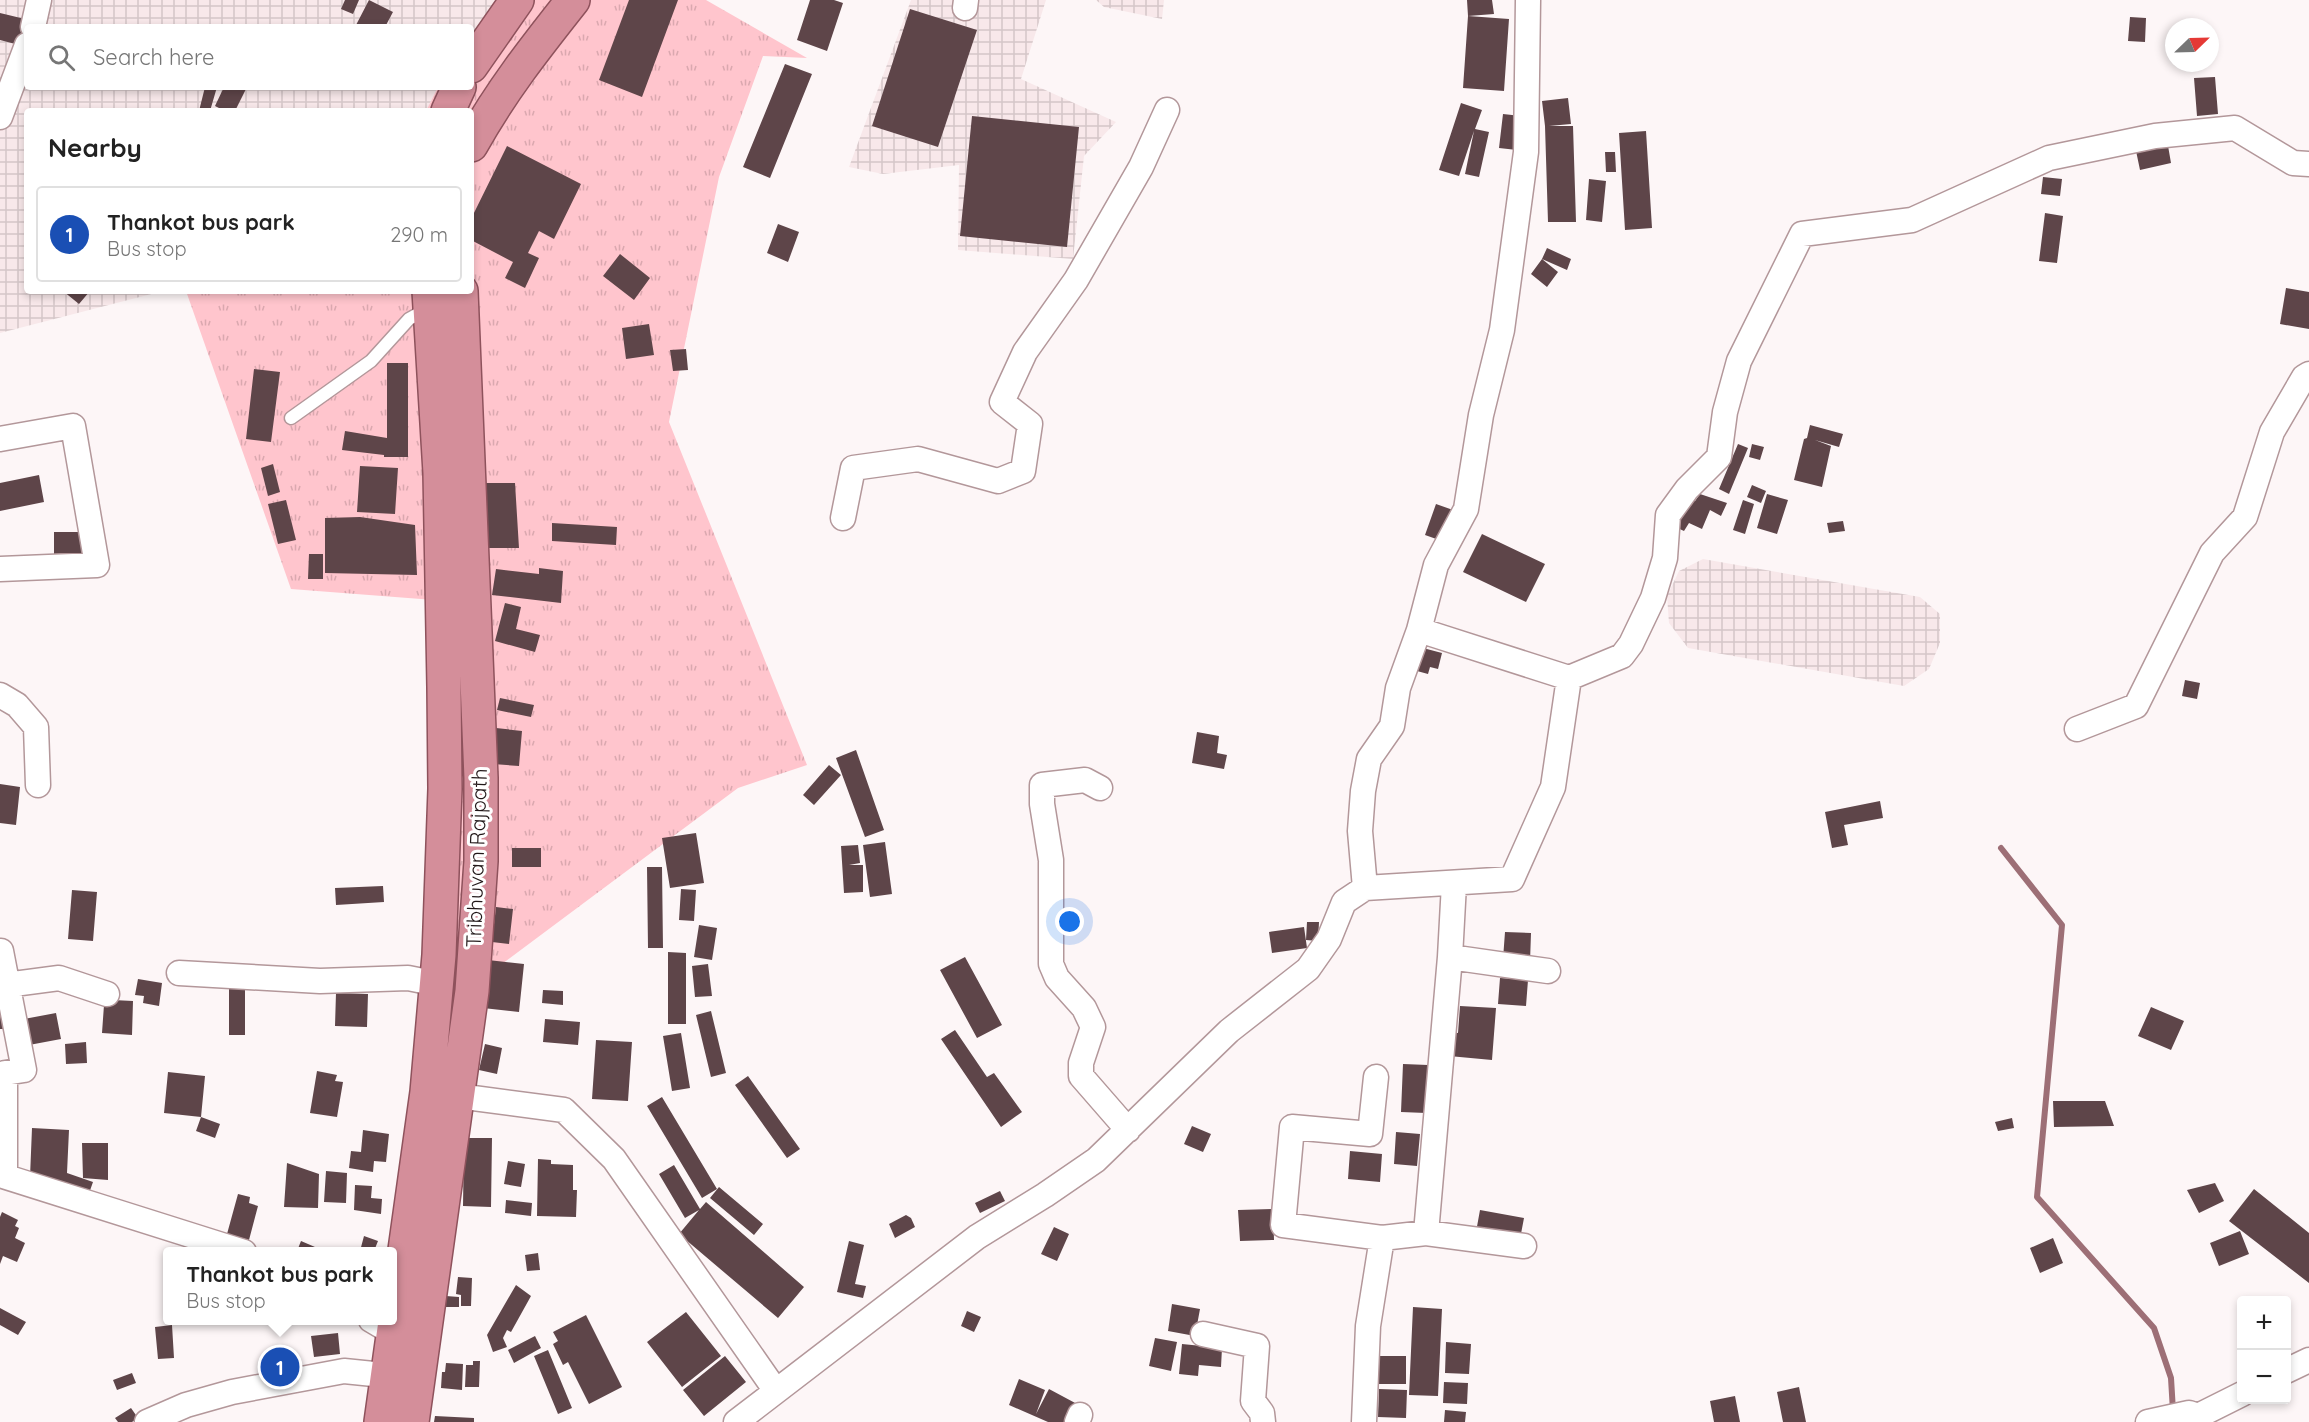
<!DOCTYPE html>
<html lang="en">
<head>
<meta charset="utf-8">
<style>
	:root { --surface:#fff; --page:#f6f6f6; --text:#222; --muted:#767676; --line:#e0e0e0; --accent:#b45309 }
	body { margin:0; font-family:Quicksand,sans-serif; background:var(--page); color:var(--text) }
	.controls { position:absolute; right:18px; bottom:18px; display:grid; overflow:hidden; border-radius:6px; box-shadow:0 3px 9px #0003 }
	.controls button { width:54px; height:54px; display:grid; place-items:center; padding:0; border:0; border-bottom:2px solid var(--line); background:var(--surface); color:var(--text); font:30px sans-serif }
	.compass { position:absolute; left:2165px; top:18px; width:54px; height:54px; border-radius:50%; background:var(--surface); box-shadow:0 3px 9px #0003; rotate:67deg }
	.you { position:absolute; left:1070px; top:922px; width:21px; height:21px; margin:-15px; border:4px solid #fff; border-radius:50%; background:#1a73e8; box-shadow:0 0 0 9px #1a73e833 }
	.badge { display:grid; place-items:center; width:39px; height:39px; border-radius:50%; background:var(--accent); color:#fff; font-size:20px; font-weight:700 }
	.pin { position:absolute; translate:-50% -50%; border:3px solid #fff; box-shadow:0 2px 6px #0006 }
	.popup { position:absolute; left:163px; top:1247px; width:234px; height:78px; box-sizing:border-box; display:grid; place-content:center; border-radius:6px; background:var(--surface); filter:drop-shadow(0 2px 4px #0005); font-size:20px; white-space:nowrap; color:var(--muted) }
	.popup b { font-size:22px; color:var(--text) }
	.popup::after { content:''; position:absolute; left:50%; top:100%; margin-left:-12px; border:12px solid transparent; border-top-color:var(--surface) }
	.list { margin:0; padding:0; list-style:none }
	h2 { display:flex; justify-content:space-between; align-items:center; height:78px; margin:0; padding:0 24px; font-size:26px }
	h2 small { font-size:20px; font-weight:400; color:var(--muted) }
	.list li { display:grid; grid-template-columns:39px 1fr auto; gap:18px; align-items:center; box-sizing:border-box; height:96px; margin:0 12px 12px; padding:0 12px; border:2px solid var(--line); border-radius:6px }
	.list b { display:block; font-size:22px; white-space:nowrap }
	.list p { margin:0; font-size:20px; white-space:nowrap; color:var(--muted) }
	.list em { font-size:20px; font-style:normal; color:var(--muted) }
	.icon { flex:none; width:33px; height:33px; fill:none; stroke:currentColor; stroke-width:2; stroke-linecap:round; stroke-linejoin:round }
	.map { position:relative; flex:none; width:2309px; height:1422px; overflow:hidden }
	.search { position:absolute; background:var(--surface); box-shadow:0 3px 9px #0003; left:24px; top:24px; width:450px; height:66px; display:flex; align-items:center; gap:15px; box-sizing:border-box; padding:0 21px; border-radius:6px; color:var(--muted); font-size:22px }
	.panel { position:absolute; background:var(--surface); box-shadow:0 3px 9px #0003; left:24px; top:108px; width:450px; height:186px; border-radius:6px }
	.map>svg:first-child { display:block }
</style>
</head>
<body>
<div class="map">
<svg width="2309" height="1422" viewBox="0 0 2309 1422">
	<defs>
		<pattern id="industrial-grid" width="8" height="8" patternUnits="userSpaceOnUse" patternTransform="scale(1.5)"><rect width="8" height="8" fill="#f8e8ea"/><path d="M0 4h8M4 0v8" fill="none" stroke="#d4c6c8"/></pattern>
		<pattern id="grass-tufts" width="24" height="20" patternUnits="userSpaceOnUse" patternTransform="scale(1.5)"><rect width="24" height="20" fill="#ffc5cd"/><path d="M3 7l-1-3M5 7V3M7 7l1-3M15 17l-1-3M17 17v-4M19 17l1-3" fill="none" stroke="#daa8af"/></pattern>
	</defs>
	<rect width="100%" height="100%" fill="#fdf6f7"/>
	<!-- industrial -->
	<path fill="url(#industrial-grid)" d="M 0,0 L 502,0 L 471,39 L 471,27 L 27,27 L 27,87 L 438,87 L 426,111 L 27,111 L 27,291 L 163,291 L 0,333 Z
		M 911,0 L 1046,0 L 1021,79 L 1116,122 L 1084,156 L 1073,259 L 958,250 L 959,165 L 883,174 L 849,167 Z
		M 1096,0 L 1164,0 L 1162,19 L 1104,7 Z
		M 1703,559 L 1920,597 L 1940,614 L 1940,643 L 1929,669 L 1904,686 L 1688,648 L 1669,623 L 1667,596 L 1679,571 Z"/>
	<!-- grass -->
	<path fill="url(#grass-tufts)" d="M 502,0 L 706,0 L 807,58 L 763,56 L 719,177 L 669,422 L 807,765 L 738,788 L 428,1019 L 434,600 L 291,589 L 186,291 L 471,291 L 471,111 L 426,111 L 438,87 L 471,87 Z"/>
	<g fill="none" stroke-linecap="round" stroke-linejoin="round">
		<!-- stream -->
		<path stroke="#9d6f76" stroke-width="6" d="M 2001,848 L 2062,925 L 2037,1197 L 2154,1328 L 2171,1378 L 2173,1411"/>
	</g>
	<!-- building -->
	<path fill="#5e4549" d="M 345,0 L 359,0 L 353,14 L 341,9 Z
		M 369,0 L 393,12 L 385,27 L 355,27 Z
		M 629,0 L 678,0 L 642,97 L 599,80 Z
		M 810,0 L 834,0 L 843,3 L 827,51 L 797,40 Z
		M 1467,0 L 1492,0 L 1494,14 L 1468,16 Z
		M 910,9 L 977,30 L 938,147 L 872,126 Z
		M 0,13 L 29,20 L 23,46 L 0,40 Z
		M 1468,16 L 1509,19 L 1504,91 L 1463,88 Z
		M 2130,17 L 2146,18 L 2145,42 L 2128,41 Z
		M 785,64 L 812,74 L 770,178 L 743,167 Z
		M 2215,77 L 2218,114 L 2197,116 L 2194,78 Z
		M 205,87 L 217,87 L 210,111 L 199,111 Z
		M 224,87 L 246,89 L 235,111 L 225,111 L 215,106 Z
		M 1568,98 L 1571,124 L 1549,126 L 1573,126 L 1576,222 L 1548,222 L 1545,126 L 1542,101 Z
		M 1461,103 L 1482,110 L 1475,129 L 1489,132 L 1479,177 L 1465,174 L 1474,131 L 1459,176 L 1439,170 Z
		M 1503,114 L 1521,116 L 1517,150 L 1499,148 Z
		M 972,116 L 1079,127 L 1067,247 L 960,236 Z
		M 1646,131 L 1652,228 L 1625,230 L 1619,133 Z
		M 2167,140 L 2171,163 L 2140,170 L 2135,146 Z
		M 507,146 L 581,184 L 554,239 L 539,231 L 528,253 L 539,258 L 525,288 L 505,278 L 513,262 L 471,240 L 471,219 Z
		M 1605,152 L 1615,152 L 1616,172 L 1606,172 Z
		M 2043,177 L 2062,179 L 2060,196 L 2041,194 Z
		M 1589,179 L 1606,181 L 1602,222 L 1586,220 Z
		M 2045,213 L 2063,216 L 2057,263 L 2039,261 Z
		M 778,224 L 799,232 L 788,262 L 767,253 Z
		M 1547,248 L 1571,259 L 1567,270 L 1542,259 Z
		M 620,254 L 650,278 L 634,300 L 603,276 Z
		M 1542,259 L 1558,272 L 1547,287 L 1531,274 Z
		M 2286,288 L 2309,292 L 2309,329 L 2280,324 Z
		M 63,291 L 90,291 L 79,304 Z
		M 649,324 L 654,355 L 626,359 L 622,328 Z
		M 686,349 L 688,370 L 673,371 L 670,350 Z
		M 387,363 L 408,363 L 408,457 L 384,457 L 384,455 L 342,450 L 345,431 L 387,438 Z
		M 254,369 L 280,372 L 271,442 L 246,439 Z
		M 1810,425 L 1843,434 L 1839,447 L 1815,440 L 1831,446 L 1822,487 L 1794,480 L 1804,439 L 1807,438 Z
		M 1738,444 L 1748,448 L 1729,494 L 1719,489 Z
		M 1752,444 L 1764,447 L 1760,460 L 1749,457 Z
		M 273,464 L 280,492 L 268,496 L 261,468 Z
		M 360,466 L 398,468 L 395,514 L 357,512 Z
		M 39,475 L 44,502 L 0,511 L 0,483 Z
		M 486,483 L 515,483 L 519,548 L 488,548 Z
		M 1752,485 L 1766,491 L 1761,503 L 1747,497 Z
		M 1700,494 L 1727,503 L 1721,516 L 1710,510 L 1702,529 L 1689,523 L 1684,531 L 1671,525 L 1688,497 L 1695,501 Z
		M 1767,494 L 1788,500 L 1777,534 L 1757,528 Z
		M 286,500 L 296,540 L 278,544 L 268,504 Z
		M 1743,500 L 1754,504 L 1745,534 L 1733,530 Z
		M 1436,504 L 1453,510 L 1442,541 L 1425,535 Z
		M 360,517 L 415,525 L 417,575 L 325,573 L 325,518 Z
		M 1843,521 L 1845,531 L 1829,533 L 1827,523 Z
		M 552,523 L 617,527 L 616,545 L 552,541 Z
		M 54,532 L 89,532 L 89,558 L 54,558 Z
		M 1482,534 L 1545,564 L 1526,602 L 1463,572 Z
		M 309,554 L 323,554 L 323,579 L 308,579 Z
		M 539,568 L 563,571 L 561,603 L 492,595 L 496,569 L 539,574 Z
		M 505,603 L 521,607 L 516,629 L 540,635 L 535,652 L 495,641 Z
		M 1423,648 L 1442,653 L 1438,669 L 1430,667 L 1428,674 L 1417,671 Z
		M 2185,680 L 2200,683 L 2197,699 L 2182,696 Z
		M 500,698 L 534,705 L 531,717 L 497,710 Z
		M 496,728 L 522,731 L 519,766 L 493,764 Z
		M 1197,732 L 1219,736 L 1217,753 L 1227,755 L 1224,769 L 1192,763 Z
		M 856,750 L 884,830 L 865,837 L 836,758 Z
		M 829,765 L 841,775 L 814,805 L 803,795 Z
		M 0,784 L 20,787 L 16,825 L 0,823 Z
		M 1880,801 L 1883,818 L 1844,825 L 1848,845 L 1832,848 L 1825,812 Z
		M 696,833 L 704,883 L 670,888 L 662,838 Z
		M 885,842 L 892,894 L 870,897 L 863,845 Z
		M 858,845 L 860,863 L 849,865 L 863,865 L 863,892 L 844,893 L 841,846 Z
		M 512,848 L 541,848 L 541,867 L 512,867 Z
		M 647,867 L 662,867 L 663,948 L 648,948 Z
		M 383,886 L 384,902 L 336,905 L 335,888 Z
		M 681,889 L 696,890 L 694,921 L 679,920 Z
		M 72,890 L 97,892 L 93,941 L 68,939 Z
		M 496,907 L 513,909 L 509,944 L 492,942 Z
		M 1307,922 L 1319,922 L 1318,941 L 1306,940 Z
		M 699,925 L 717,928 L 712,960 L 694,957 Z
		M 1304,927 L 1307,948 L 1272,953 L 1269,932 Z
		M 1505,932 L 1531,933 L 1530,962 L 1503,959 Z
		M 668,952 L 686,953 L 686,1024 L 668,1024 Z
		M 965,957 L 1002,1025 L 977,1038 L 940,970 Z
		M 488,960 L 524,964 L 519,1012 L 483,1008 Z
		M 708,964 L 712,996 L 695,997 L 692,966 Z
		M 1500,978 L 1528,980 L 1526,1006 L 1498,1004 Z
		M 138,979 L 162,983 L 159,1006 L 143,1003 L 144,996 L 135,995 Z
		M 229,989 L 245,989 L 245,1035 L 229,1035 Z
		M 543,990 L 563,991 L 563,1005 L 542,1003 Z
		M 336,993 L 368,994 L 367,1027 L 335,1026 Z
		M 113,1000 L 133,1001 L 132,1035 L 102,1033 L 104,1005 L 112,1005 Z
		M 0,1002 L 7,1029 L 0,1029 Z
		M 1460,1006 L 1496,1008 L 1492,1060 L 1449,1056 L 1451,1032 L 1458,1033 Z
		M 2151,1007 L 2184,1021 L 2171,1050 L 2138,1036 Z
		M 711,1011 L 726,1073 L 711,1077 L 696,1015 Z
		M 56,1013 L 61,1039 L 29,1045 L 24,1019 Z
		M 545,1019 L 580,1022 L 578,1045 L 543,1042 Z
		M 955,1030 L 987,1077 L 994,1073 L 1022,1112 L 1001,1127 L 941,1039 Z
		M 681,1033 L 690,1088 L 672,1091 L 663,1036 Z
		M 596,1040 L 632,1042 L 628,1101 L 592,1099 Z
		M 86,1042 L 87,1063 L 66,1064 L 65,1044 Z
		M 485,1044 L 502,1048 L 497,1074 L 479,1070 Z
		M 1403,1064 L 1428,1065 L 1426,1113 L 1401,1112 Z
		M 317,1071 L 337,1075 L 335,1081 L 343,1082 L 337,1117 L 310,1113 Z
		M 168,1072 L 205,1076 L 201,1117 L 164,1113 Z
		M 748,1076 L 800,1149 L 787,1158 L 735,1085 Z
		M 662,1097 L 717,1189 L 702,1198 L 647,1106 Z
		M 2053,1101 L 2105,1101 L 2114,1126 L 2054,1127 Z
		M 201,1117 L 220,1124 L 215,1138 L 196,1131 Z
		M 2012,1118 L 2014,1128 L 1998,1131 L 1995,1122 Z
		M 1192,1126 L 1211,1134 L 1203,1152 L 1184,1144 Z
		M 32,1128 L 69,1130 L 67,1173 L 93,1182 L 87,1199 L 30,1177 Z
		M 363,1130 L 389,1134 L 386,1162 L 374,1161 L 373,1172 L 349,1168 L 351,1151 L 361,1152 Z
		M 1396,1132 L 1420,1134 L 1417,1166 L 1394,1164 Z
		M 464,1138 L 492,1138 L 491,1207 L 463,1206 Z
		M 82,1143 L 108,1143 L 108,1180 L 83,1178 Z
		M 1350,1151 L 1382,1154 L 1380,1182 L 1348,1179 Z
		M 538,1159 L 551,1160 L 551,1164 L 573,1165 L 573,1190 L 577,1190 L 576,1217 L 537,1216 Z
		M 508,1161 L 525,1164 L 521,1187 L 504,1184 Z
		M 287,1163 L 319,1174 L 318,1208 L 284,1207 Z
		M 674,1165 L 700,1209 L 706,1202 L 804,1287 L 778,1318 L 679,1234 L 699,1210 L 685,1218 L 659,1174 Z
		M 326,1171 L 347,1173 L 346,1203 L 324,1202 Z
		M 2215,1183 L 2224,1201 L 2199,1213 L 2187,1190 Z
		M 355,1185 L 372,1186 L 371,1198 L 382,1199 L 381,1214 L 354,1210 Z
		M 719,1187 L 763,1224 L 754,1235 L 710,1198 Z
		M 2254,1189 L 2309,1233 L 2309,1283 L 2229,1221 Z
		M 1000,1191 L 1005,1201 L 980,1213 L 975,1203 Z
		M 238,1194 L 250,1197 L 249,1203 L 258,1206 L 249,1240 L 227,1234 Z
		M 506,1200 L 532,1203 L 531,1216 L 505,1213 Z
		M 1273,1209 L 1274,1240 L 1240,1241 L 1238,1210 Z
		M 1480,1210 L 1524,1218 L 1520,1239 L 1476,1232 Z
		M 2,1212 L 18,1220 L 15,1226 L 19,1228 L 15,1238 L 25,1243 L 17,1262 L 3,1256 L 0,1264 L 0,1217 Z
		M 906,1215 L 911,1218 L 915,1227 L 895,1238 L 889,1224 Z
		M 1054,1227 L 1069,1234 L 1057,1261 L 1041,1254 Z
		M 2240,1231 L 2249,1254 L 2219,1266 L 2210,1243 Z
		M 364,1236 L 378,1241 L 374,1251 L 360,1251 Z
		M 2053,1238 L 2063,1263 L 2040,1273 L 2030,1248 Z
		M 301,1241 L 315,1247 L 314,1251 L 297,1251 Z
		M 849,1241 L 864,1245 L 855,1284 L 866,1286 L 863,1298 L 837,1292 Z
		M 538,1253 L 540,1270 L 527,1271 L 525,1255 Z
		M 458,1277 L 472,1278 L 471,1306 L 461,1306 L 461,1295 L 456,1294 Z
		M 516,1285 L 531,1296 L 511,1332 L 507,1330 L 503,1338 L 507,1347 L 493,1352 L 487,1335 Z
		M 446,1296 L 459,1297 L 459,1307 L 446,1307 Z
		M 1172,1304 L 1200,1309 L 1195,1336 L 1168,1331 Z
		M 1413,1307 L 1442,1309 L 1438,1396 L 1409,1395 Z
		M 0,1308 L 26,1322 L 18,1335 L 0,1325 Z
		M 967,1311 L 981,1317 L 974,1332 L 961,1326 Z
		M 686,1312 L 721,1356 L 682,1387 L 647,1342 Z
		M 586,1315 L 622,1387 L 589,1404 L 568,1362 L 563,1365 L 553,1344 L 558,1341 L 553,1332 Z
		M 172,1325 L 174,1358 L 158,1359 L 155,1327 Z
		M 338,1333 L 340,1354 L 314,1357 L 311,1336 Z
		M 535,1336 L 541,1348 L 514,1363 L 508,1350 Z
		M 1155,1338 L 1177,1342 L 1171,1371 L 1149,1366 Z
		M 1446,1342 L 1471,1344 L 1469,1374 L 1445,1373 Z
		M 1182,1344 L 1222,1348 L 1221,1367 L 1199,1365 L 1198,1376 L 1179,1374 Z
		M 548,1350 L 572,1408 L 558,1414 L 534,1356 Z
		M 725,1356 L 746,1382 L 704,1416 L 683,1390 Z
		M 1378,1356 L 1406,1356 L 1406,1384 L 1378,1384 Z
		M 473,1361 L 480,1361 L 479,1387 L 465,1387 L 466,1365 L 473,1365 Z
		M 446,1363 L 463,1364 L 462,1390 L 441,1388 L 442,1372 L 445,1372 Z
		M 132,1373 L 136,1383 L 117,1390 L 113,1380 Z
		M 1019,1379 L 1045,1390 L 1036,1414 L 1049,1389 L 1077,1404 L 1068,1422 L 1048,1422 L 1009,1405 Z
		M 1444,1382 L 1468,1383 L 1467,1404 L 1443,1403 Z
		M 1799,1387 L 1806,1422 L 1783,1422 L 1777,1392 Z
		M 1379,1389 L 1407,1390 L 1406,1418 L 1378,1417 Z
		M 1735,1396 L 1740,1422 L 1714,1422 L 1710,1401 Z
		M 131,1408 L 138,1418 L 132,1422 L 118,1422 L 115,1418 Z
		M 1445,1410 L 1466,1412 L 1465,1422 L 1444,1422 Z
		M 435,1416 L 474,1418 L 474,1422 L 434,1422 Z"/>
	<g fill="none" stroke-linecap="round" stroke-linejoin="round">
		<!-- service casing -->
		<g stroke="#b3979a" stroke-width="15">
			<path id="service" d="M 291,418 L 371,361 L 409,319 L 427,309"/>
		</g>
		<!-- minor casing -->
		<g stroke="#b3979a" stroke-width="27">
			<path id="minor" d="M 1528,0 L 1526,152 L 1502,330 L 1481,415 L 1466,509 L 1436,565 L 1419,630 L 1569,678
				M 965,8 L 966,0
				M 33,27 L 39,0
				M 0,117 L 27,45
				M 0,439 L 73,426 L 97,565 L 0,569
				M 843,518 L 853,468 L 918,459 L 998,481 L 1023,471 L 1030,424 L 1002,402 L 1025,352 L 1076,280 L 1141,167 L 1167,110
				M 0,695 L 17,705 L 36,727 L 38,785
				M 2077,729 L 2136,706 L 2212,553 L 2245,517 L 2272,432 L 2304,377 L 2309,374
				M 1100,788 L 1085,780 L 1042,785 L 1042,804 L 1051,860 L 1051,964 L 1057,978 L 1084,1008 L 1093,1027 L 1081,1063 L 1081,1076 L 1128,1130
				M 1365,888 L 1360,831 L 1363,791 L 1369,759 L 1392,726 L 1398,688 L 1419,630
				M 1,951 L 24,1070 L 5,1073 L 5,1176
				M 1450,957 L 1548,971
				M 179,973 L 320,981 L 408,978 L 438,984
				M 6,985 L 59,978 L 107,994
				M 1376,1077 L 1370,1134 L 1292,1127 L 1283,1225 L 1382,1238
				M 458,1096 L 564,1110 L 614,1159 L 776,1391
				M 0,1175 L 244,1252
				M 1426,1233 L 1524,1246
				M 371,1320 L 393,1333
				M 1203,1334 L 1257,1346 L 1253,1401 L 1262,1413 L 1263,1422
				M 2286,1371 L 2309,1360
				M 147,1422 L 186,1405 L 232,1392 L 344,1371 L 403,1377
				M 736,1422 L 977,1237 L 1045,1195 L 1096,1160 L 1229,1031 L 1308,969 L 1329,939 L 1344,902 L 1365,888 L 1512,879 L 1553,787 L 1569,678 L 1622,656 L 1631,644 L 1653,598 L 1665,558 L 1668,515 L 1687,489 L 1719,457 L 1725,412 L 1739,361 L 1802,234 L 1912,220 L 2049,158 L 2155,136 L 2235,128 L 2293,163 L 2309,164
				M 1077,1422 L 1080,1415
				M 1364,1422 L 1368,1326 L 1382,1238 L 1426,1233 L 1450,957 L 1454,884
				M 2148,1422 L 2189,1413 L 2198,1416 L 2242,1394"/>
		</g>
		<!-- trunk casing -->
		<g stroke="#8e525c" stroke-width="36">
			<path id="trunk" d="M 471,66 L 517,0
				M 448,111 L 459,87
				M 471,145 C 501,91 535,48 573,0
				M 381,1422 L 427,1092 L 439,955 L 445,789 L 444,687 L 440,473 L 429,291
				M 412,1422 L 472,991 L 481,861 L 481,778 L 461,291"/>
		</g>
		<!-- service -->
		<use href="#service" stroke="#fff" stroke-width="12"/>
		<!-- minor -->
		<use href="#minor" stroke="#fff" stroke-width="24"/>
		<!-- trunk -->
		<use href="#trunk" stroke="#d48e9a" stroke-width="33"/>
	</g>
	<g text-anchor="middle" stroke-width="6" stroke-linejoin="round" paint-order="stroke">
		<!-- street labels -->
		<g font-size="21" fill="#211718" stroke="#fff">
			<text transform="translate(477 858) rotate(-88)" y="7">Tribhuvan Rajpath</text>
		</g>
	</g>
</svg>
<div class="controls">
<button>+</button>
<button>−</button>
</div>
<svg class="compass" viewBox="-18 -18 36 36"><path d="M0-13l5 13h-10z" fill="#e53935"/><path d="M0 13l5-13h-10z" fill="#767676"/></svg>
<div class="you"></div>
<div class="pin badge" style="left:280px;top:1367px;background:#1a4fb4">1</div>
<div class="popup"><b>Thankot bus park</b>Bus stop</div>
<div class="search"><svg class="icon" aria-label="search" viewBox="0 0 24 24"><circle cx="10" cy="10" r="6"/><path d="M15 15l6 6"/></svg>Search here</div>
<section class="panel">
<h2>Nearby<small></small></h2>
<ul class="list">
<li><span class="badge" style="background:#1a4fb4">1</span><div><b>Thankot bus park</b><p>Bus stop</p></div><em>290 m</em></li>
</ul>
</section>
</div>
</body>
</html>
